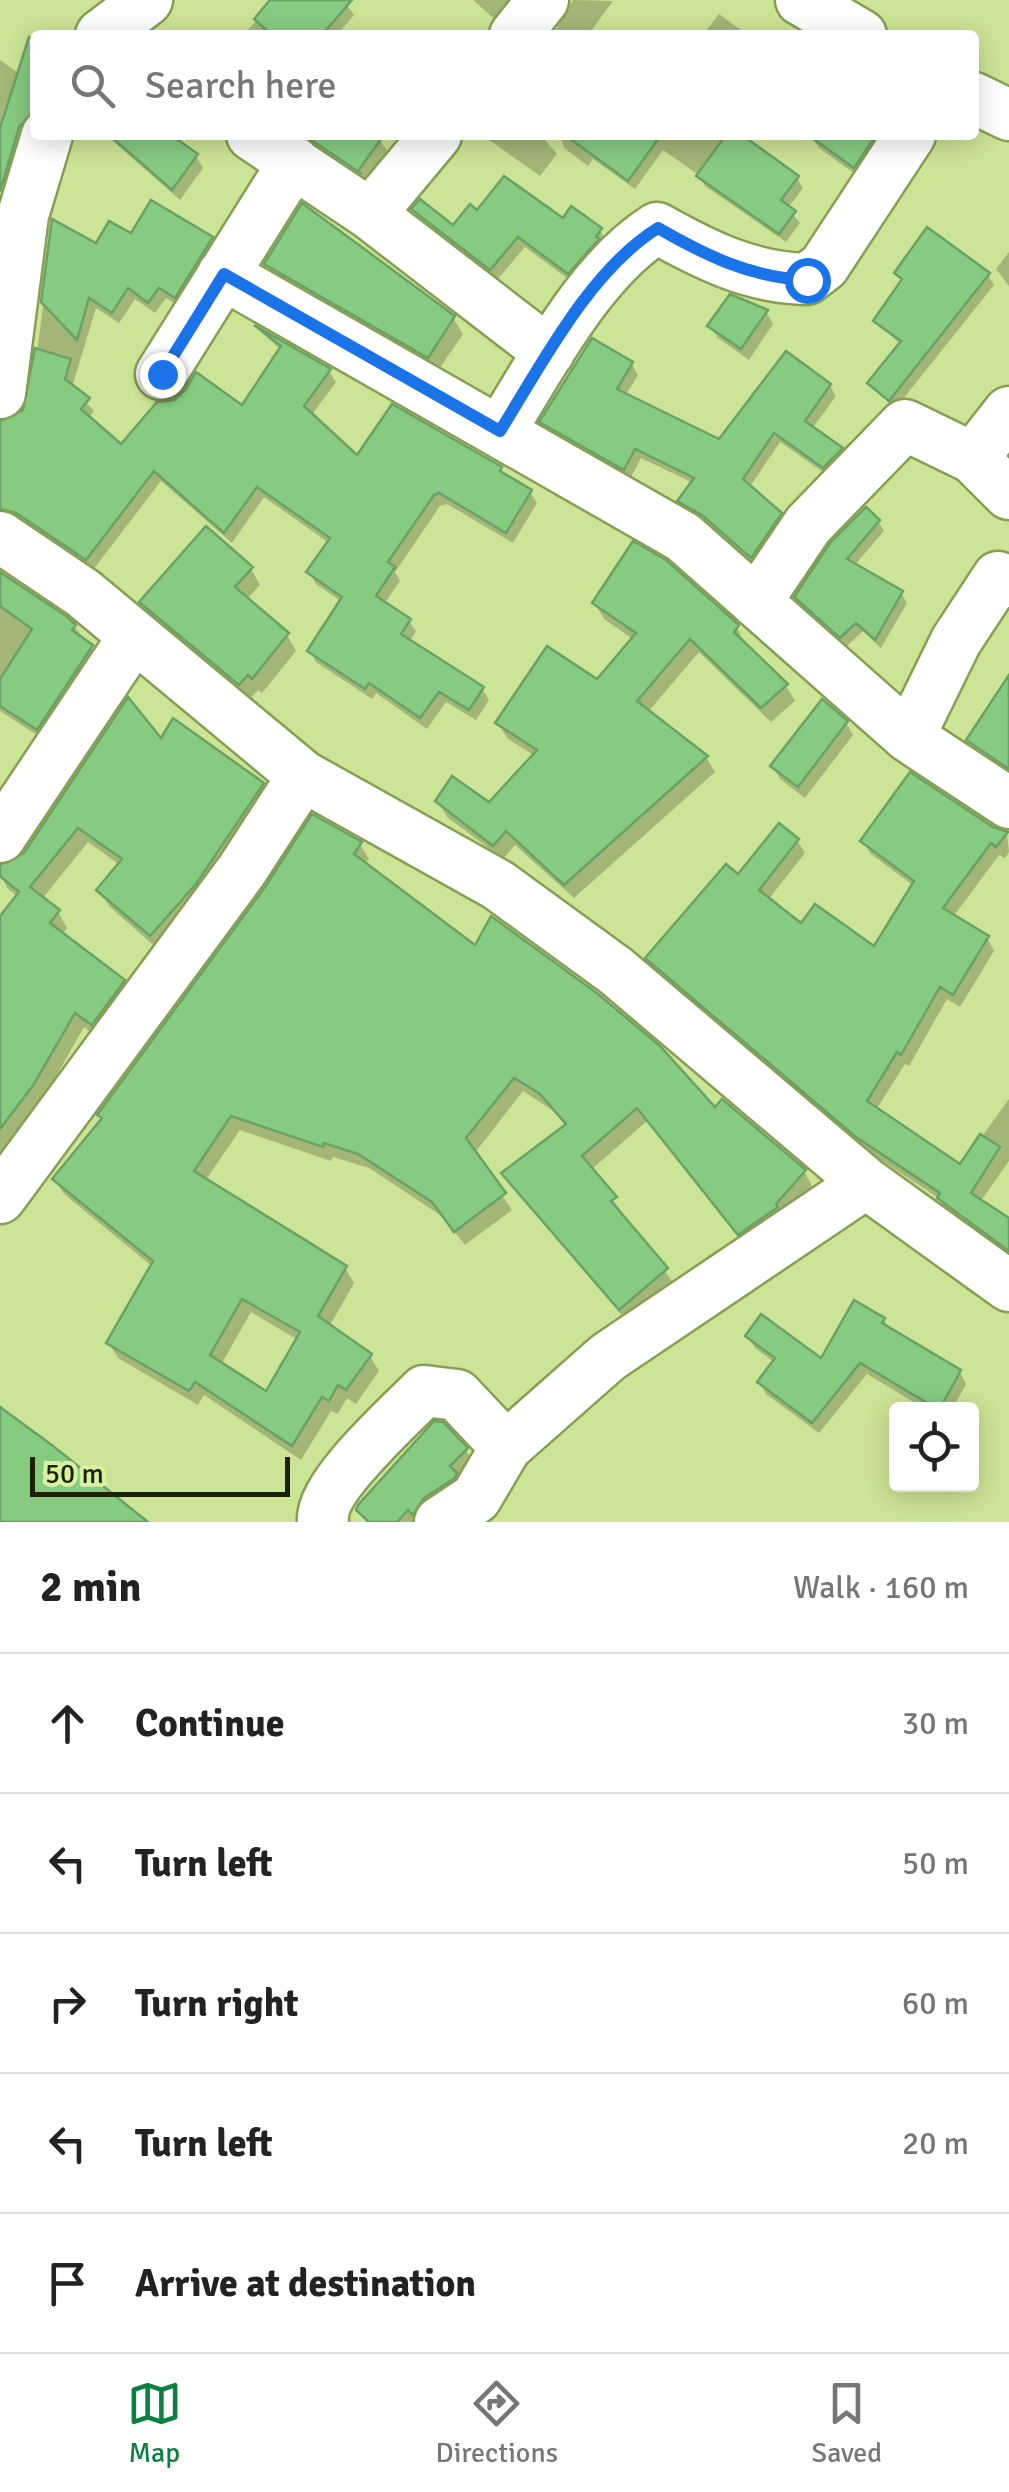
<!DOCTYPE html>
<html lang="en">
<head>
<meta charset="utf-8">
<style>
	:root { --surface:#fff; --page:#f6f6f6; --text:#222; --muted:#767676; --line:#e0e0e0; --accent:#0b8043 }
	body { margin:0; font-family:Signika,sans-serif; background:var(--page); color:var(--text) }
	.controls { position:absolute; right:30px; bottom:30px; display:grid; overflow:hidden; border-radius:10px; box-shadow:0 5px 25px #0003 }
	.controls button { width:90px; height:90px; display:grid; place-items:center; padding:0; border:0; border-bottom:2px solid var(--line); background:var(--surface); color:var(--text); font:50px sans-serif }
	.scale { position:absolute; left:30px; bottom:25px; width:260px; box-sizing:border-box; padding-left:10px; border:5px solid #1b2304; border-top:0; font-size:28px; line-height:35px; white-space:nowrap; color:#1b2304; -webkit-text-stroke:8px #d8f1a3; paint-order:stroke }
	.stop { position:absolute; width:30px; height:30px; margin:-22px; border:8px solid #1a73e8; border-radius:50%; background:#fff }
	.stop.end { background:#1a73e8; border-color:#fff; box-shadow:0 2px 10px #0008 }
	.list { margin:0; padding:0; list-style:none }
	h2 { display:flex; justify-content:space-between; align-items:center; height:130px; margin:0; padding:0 40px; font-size:42px }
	h2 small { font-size:32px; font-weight:400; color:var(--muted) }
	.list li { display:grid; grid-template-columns:65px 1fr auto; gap:30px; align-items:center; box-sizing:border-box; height:140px; padding:0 40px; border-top:2px solid var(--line) }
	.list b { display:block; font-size:38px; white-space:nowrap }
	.list em { font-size:32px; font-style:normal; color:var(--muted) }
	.icon { flex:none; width:55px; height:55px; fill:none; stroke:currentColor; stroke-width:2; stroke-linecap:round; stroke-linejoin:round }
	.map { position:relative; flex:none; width:1009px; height:1522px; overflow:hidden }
	.search { position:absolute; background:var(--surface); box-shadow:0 5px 25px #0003; left:30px; right:30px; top:30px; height:110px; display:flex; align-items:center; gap:25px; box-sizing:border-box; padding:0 35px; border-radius:10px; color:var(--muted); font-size:38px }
	.sheet { height:830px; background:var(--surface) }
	nav { display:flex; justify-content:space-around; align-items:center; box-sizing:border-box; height:140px; border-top:2px solid var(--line); background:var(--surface); font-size:28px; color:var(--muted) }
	nav a { display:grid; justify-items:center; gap:5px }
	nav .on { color:var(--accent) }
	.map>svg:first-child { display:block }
</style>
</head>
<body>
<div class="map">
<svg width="1009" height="1522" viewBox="0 0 1009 1522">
	<rect width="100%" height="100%" fill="#cce496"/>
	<!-- shadow -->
	<path fill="#0003" fill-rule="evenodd" d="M 276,0 L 343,0 L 354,15 L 337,35 L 243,35 Z
		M 473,0 L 523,0 L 501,25 Z
		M 573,0 L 613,1 L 588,35 L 553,35 Z
		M 719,14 L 748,35 L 703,35 Z
		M 0,60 L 35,85 L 35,124 L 8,189 L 0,186 Z
		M 106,135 L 170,135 L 196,156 L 203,168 L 180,200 Z
		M 296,135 L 376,135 L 387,150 L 365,181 Z
		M 482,135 L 541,135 L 557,154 L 540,176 Z
		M 560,135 L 738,135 L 797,178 L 803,188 L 788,208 L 800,223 L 786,242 L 705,186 L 700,176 L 663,150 L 635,189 L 593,159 L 588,166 L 564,148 Z
		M 876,135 L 883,147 L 862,179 L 819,148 L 811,136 Z
		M 414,210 L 453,229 L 478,213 L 563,222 L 600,230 L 606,241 L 575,284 L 525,247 L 497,280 L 421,221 Z
		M 54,223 L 97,246 L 132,236 L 211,239 L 218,251 L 182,308 L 166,298 L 155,313 L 135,299 L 119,323 L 96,308 L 72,387 L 94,411 L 88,419 L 121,447 L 243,409 L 281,350 L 261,332 L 329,371 L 336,382 L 311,416 L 358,459 L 501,469 L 506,478 L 530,492 L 537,503 L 513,543 L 447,504 L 440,506 L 395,572 L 400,581 L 384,604 L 409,621 L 416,632 L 409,642 L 482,689 L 489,700 L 476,720 L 446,702 L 427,729 L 376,693 L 372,699 L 316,662 L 310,651 L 342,602 L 316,584 L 309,572 L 329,543 L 264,497 L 232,543 L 161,481 L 93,570 L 0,522 L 0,421 L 24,413 L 31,398 Z
		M 928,231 L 988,275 L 994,285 L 895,409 L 870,383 L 901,345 L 876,322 L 902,283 L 897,274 Z
		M 1009,252 L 1009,286 L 996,269 Z
		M 267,264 L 453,318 L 463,334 L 437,372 L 276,280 Z
		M 766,312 L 773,324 L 749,360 L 718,338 L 710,326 Z
		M 632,364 L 638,375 L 625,396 L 720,442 L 830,386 L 836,396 L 812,429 L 841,450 L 847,460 L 830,477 L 780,442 L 749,488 L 786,525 L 757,567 L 710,526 L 686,511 L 680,501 L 693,483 L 641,458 L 630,479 L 548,432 L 542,422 Z
		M 878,521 L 884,531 L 854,566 L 901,593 L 907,603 L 881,648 L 863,631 L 847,646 L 797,597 Z
		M 251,569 L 260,585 L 246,600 L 287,635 L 296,651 L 262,693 L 258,690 L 249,700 L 151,618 L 142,602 Z
		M 0,575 L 74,626 L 97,657 L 43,739 L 0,711 Z
		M 595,603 L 737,626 L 744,645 L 786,686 L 795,701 L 771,722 L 699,652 L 648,712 L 706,757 L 715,772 L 574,898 L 515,845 L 503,859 L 447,817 L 438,801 L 489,805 L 535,756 L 507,738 L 498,723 L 598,682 L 634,640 L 604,619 Z
		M 846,723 L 853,735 L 805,798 L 780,779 L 773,766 Z
		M 1009,731 L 1009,774 L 969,740 Z
		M 162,742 L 262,785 L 272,801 L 160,951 L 109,906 L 99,890 L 120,865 L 88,842 L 42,899 L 58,912 L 67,928 L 62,935 L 124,981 L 133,997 L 101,1040 L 84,1027 L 42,1101 L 0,1156 L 0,920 L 18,897 L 7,888 L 0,871 Z
		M 992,829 L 1007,834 L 1009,852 L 1005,858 L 999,855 L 953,917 L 987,938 L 994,951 L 960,1007 L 947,999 L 909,1066 L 905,1064 L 876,1110 L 960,1167 L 1009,1099 L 1009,1161 L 980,1202 L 1009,1221 L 1009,1256 L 947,1211 L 940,1199 L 866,1150 L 656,971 L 648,958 L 739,877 L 797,840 L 805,853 L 768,900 L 801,926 L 875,950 L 914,886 L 871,854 L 863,841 Z
		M 360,844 L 369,859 L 364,865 L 475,949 L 804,1171 L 812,1186 L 783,1220 L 748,1248 L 647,1121 L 591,1170 L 675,1285 L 629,1324 L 504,1173 L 567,1127 L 552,1110 L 523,1091 L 474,1154 L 512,1210 L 465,1245 L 443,1217 L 369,1168 L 333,1157 L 331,1161 L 240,1130 L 205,1181 L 345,1268 L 354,1283 L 329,1327 L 370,1356 L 379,1371 L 356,1404 L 347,1398 L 338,1414 L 331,1411 L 301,1460 L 204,1395 L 198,1405 L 118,1358 L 109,1343 L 153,1267 L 64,1194 L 55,1179 L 103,1120 L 100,1115 ZM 251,1312 L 298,1340 L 266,1395 L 221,1365 Z
		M 884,1320 L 890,1330 L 960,1372 L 966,1384 L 952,1410 L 927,1410 L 867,1374 L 819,1433 L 766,1394 L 760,1382 L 775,1363 L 755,1348 L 748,1336 L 822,1362 Z
		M 435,1424 L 466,1450 L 475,1466 L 426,1522 L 366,1522 L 359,1510 L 386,1474 Z"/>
	<!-- building -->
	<path fill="#87cb81" stroke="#6aa166" stroke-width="2.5" fill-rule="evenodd" d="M 270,0 L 352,0 L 322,35 L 272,35 L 254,19 Z
		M 29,37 L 35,38 L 35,110 L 19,127 L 0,192 L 0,128 Z
		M 109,135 L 171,135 L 198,154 L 172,190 Z
		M 304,135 L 384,135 L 358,171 L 362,174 Z
		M 565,135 L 661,135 L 628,181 Z
		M 726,135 L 742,135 L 799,176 L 781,200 L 796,211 L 779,234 L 696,176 Z
		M 808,135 L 876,135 L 854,168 Z
		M 504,176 L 563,218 L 571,206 L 602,228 L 596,237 L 599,239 L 568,274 L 518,237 L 490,270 L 411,209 L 420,199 L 453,225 L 470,204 L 477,210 Z
		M 151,200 L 213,237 L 175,298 L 159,288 L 148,303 L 128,288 L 112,313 L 89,298 L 77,340 L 41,302 L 52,219 L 96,243 L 109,221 L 131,233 Z
		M 302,203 L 455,316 L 428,358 L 264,264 Z
		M 927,227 L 990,273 L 889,401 L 867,383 L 901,341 L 873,321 L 902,279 L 894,273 Z
		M 730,294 L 768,310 L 741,349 L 707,326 Z
		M 254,325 L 331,369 L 304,406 L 357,455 L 392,404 L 502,467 L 500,471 L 532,490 L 506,533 L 439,493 L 434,495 L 388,562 L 395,567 L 376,596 L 411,619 L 401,634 L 484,687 L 469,710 L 439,692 L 420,718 L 369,683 L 365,689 L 307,651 L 342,597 L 306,572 L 330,538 L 257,487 L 224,533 L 154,471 L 86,560 L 16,513 L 0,509 L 0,421 L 23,410 L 35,348 L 71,359 L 65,379 L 90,398 L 81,409 L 121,444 L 157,402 L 174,400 L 185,390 L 196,372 L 242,405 L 281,346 Z
		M 592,338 L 633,362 L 617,389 L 719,439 L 786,351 L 831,384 L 805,421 L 843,448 L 823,468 L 774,433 L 743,479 L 782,513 L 751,558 L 702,515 L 677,501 L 694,478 L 635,449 L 624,470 L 539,422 Z
		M 866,507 L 880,520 L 847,559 L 903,591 L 875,640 L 856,623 L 840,638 L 794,597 L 830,543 Z
		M 206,526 L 253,567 L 235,587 L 289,633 L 252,679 L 248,675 L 239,685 L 139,602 Z
		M 633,541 L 666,560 L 739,625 L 734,632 L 788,684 L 761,708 L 690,639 L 637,701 L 708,756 L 564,885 L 506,831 L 493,846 L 435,801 L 452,776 L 489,802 L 537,750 L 495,723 L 547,646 L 597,679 L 636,633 L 592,603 Z
		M 0,572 L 66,616 L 76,625 L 72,630 L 93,645 L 37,730 L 0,706 L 0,679 L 32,629 L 0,606 Z
		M 1009,675 L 1009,769 L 966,740 Z
		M 128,697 L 161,738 L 173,718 L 264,783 L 196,884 L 150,936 L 96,890 L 122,859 L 78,828 L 30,887 L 60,910 L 50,923 L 125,980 L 92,1025 L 75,1013 L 34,1084 L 0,1129 L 0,916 L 19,892 L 0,876 L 0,865 L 24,853 Z
		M 822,699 L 848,721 L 798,787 L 770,766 Z
		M 910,772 L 993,827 L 1008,832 L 996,847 L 991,843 L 943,908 L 989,936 L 953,995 L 940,987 L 901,1055 L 897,1052 L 867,1101 L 960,1164 L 980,1134 L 1000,1147 L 971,1193 L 1009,1218 L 1009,1251 L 937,1198 L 940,1193 L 856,1137 L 645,958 L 726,864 L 738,874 L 779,823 L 799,839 L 759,890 L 801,923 L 815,904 L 874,946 L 914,881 L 860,841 Z
		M 312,814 L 362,842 L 354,854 L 475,945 L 491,916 L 598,994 L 660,1046 L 715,1107 L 722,1099 L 806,1170 L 776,1204 L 778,1207 L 738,1235 L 637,1108 L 582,1156 L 617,1197 L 611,1201 L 668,1268 L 619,1310 L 501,1173 L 566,1124 L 540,1094 L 514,1078 L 466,1138 L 506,1193 L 454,1232 L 432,1202 L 358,1154 L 324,1143 L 323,1147 L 231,1116 L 194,1171 L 347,1266 L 318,1316 L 372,1354 L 346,1390 L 338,1385 L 329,1401 L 322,1397 L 292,1446 L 195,1382 L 189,1391 L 106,1343 L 153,1261 L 52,1179 L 102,1118 L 97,1115 L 265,887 ZM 242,1299 L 300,1332 L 266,1391 L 210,1355 Z
		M 854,1300 L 885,1318 L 882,1323 L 961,1370 L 939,1410 L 860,1363 L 812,1423 L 757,1382 L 775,1358 L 745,1336 L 761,1314 L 821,1358 Z
		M 0,1407 L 53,1446 L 148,1522 L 0,1522 Z
		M 434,1421 L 443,1422 L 468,1448 L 450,1466 L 457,1473 L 455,1478 L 424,1498 L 413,1515 L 408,1510 L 397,1522 L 369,1522 L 356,1510 L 358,1505 Z"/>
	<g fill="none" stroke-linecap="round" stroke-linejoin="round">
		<!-- minor casing -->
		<g stroke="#889e53" stroke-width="55">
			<path id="minor" d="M 801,0 L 861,35
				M 101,35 L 147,0
				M 515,35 L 543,0
				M 974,98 L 1009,115
				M 252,135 L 370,214 L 549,352
				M 370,214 L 436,135
				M 223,274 L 683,537 L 909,737 L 1009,803
				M 161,374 L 294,162
				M 0,393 L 23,215 L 47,135
				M 1009,412 L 973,458 L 1009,494
				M 500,431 C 542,364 590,270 657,228 C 705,255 751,278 807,279 L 824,266 L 910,135
				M 0,537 L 83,593 L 303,776 L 498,885 L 616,971 L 866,1183 L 1009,1286
				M 756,602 L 808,525 L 905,425 L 973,458
				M 909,737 L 956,641 L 998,577 L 1009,582
				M 0,837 L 133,638
				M 0,1198 L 242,870 L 303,776
				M 323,1522 C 319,1487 399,1417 424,1391 L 457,1395 L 506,1447
				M 440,1522 L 476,1498 L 506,1447 L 608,1357 L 866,1183"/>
		</g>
		<!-- minor -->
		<use href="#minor" stroke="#fff" stroke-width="50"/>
	</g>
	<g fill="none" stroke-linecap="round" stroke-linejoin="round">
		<!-- route -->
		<path stroke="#1a73e8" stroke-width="12" d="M 162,374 L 224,274 L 500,431 C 542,364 590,270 658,228 C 705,255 751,278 807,280"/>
	</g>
</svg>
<div class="controls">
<button><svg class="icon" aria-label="locate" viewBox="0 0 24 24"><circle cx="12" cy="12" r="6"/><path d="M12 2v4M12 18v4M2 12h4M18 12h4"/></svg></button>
</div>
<div class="scale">50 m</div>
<div class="stop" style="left:807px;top:280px"></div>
<div class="stop end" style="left:162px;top:374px"></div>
<div class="search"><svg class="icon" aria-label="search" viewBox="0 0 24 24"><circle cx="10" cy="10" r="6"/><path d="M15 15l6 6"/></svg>Search here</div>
</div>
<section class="sheet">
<h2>2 min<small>Walk · 160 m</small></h2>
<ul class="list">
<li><svg class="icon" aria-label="ahead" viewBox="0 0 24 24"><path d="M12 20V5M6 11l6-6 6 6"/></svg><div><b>Continue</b></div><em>30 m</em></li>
<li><svg class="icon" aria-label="left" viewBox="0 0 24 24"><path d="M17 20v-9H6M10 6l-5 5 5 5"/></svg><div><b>Turn left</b></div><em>50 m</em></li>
<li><svg class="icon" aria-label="right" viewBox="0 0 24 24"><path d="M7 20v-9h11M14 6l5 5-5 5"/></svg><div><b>Turn right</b></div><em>60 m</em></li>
<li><svg class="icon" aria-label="left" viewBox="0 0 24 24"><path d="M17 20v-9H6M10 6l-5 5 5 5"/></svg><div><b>Turn left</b></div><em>20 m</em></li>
<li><svg class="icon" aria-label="arrive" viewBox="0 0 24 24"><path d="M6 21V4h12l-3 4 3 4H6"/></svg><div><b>Arrive at destination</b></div></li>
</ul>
</section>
<nav>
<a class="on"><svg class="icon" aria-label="map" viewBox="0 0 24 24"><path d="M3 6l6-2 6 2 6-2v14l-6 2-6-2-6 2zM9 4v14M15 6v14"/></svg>Map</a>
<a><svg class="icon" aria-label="directions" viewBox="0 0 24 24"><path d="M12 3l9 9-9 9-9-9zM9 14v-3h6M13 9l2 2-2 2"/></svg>Directions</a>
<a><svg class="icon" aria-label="saved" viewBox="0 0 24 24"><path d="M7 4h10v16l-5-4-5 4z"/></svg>Saved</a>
</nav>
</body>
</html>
